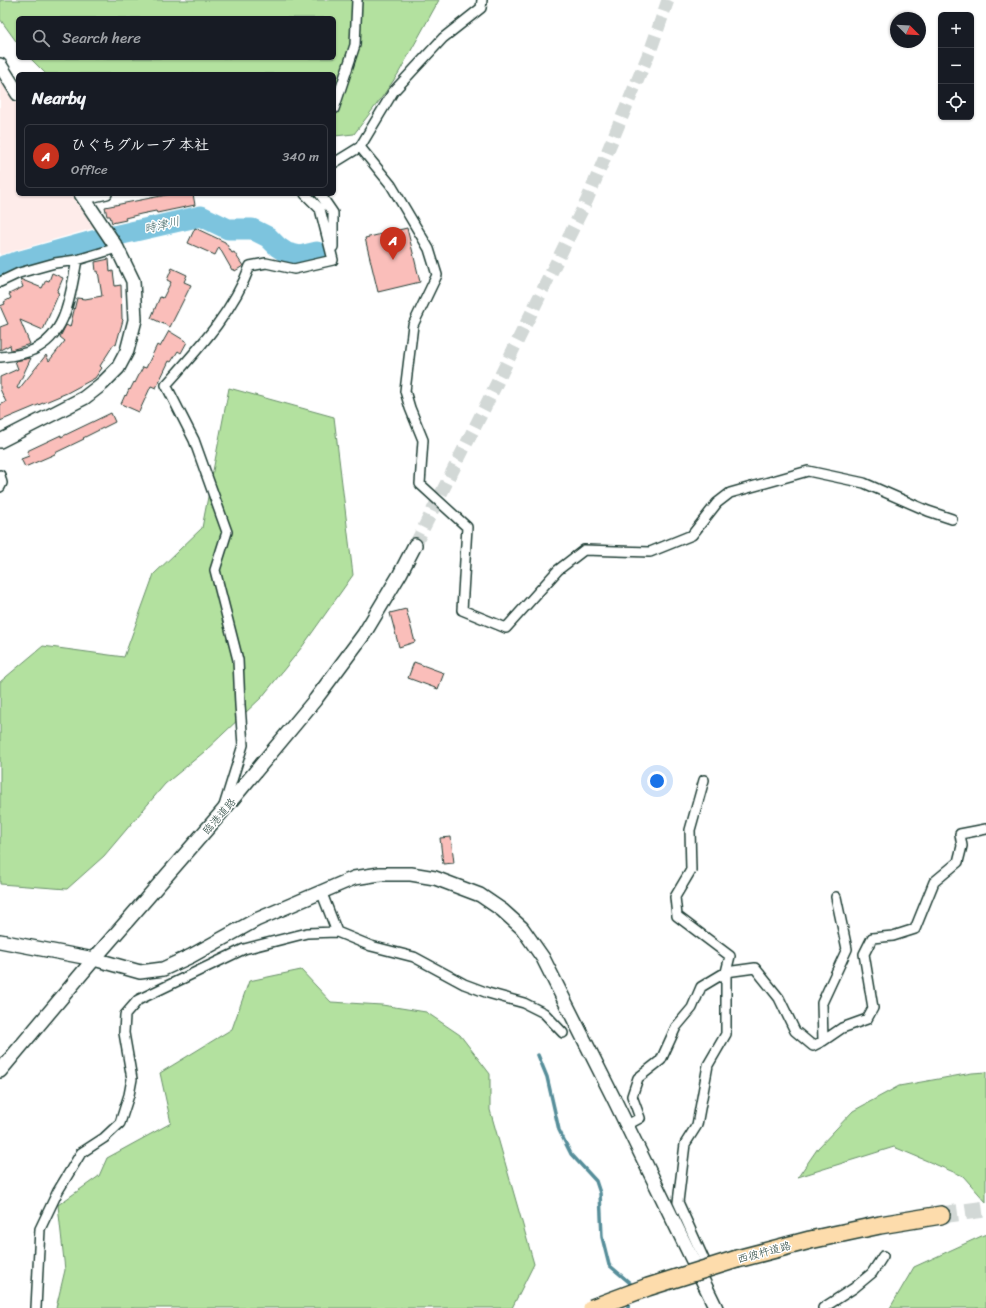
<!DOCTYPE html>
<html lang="en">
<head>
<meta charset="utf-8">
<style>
	:root { --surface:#171b24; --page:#242831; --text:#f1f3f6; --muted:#9ea1a6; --line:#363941; --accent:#c8321e }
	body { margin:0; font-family:Sriracha,"Klee One",sans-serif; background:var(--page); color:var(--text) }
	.controls { position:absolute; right:12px; top:12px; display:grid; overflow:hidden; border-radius:6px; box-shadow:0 1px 3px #0004 }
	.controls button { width:36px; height:36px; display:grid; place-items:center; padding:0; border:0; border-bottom:1px solid var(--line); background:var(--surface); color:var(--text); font:20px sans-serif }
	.compass { position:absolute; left:890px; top:12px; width:36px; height:36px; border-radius:50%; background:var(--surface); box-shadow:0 1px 3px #0004; rotate:114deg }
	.you { position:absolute; left:657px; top:781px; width:14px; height:14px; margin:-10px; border:3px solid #fff; border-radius:50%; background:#1a73e8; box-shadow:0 0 0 6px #1a73e833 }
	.badge { display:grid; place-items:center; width:26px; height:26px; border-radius:50%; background:var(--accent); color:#fff; font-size:13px; font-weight:700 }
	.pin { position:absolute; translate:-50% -33px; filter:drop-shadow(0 1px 2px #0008) }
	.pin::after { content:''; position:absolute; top:21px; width:14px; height:12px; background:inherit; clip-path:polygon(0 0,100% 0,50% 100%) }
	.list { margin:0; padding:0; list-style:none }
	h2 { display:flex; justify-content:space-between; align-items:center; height:52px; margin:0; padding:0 16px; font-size:17px }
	h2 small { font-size:13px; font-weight:400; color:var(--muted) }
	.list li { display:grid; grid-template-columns:26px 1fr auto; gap:12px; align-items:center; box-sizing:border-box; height:64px; margin:0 8px 8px; padding:0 8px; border:1px solid var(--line); border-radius:6px }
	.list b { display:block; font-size:15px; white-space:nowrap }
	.list p { margin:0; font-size:13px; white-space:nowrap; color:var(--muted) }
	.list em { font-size:13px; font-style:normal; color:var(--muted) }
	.icon { flex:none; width:22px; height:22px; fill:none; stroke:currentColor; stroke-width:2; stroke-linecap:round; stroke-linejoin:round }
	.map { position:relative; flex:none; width:986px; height:1308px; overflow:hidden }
	.search { position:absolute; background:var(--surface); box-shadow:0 1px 3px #0004; left:16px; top:16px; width:320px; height:44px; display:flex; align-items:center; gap:10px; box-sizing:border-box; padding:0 14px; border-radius:6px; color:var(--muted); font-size:15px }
	.panel { position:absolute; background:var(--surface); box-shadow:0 1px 3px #0004; left:16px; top:72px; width:320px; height:124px; border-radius:6px }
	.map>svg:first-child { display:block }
</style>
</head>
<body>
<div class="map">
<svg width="986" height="1308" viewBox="0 0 986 1308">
	<rect width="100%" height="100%" fill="#fff"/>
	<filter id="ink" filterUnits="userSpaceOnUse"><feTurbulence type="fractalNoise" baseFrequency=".025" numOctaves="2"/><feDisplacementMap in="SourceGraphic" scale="8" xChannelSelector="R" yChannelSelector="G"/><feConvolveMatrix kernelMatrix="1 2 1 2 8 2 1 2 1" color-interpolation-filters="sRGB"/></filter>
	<g filter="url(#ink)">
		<!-- built -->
		<path fill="#feecea" d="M 0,78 L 18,106 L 18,194 L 73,194 L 94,228 L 0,255 Z"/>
		<!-- green -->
		<path fill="#b3e19f" stroke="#698f6a" d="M 0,0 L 439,0 L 398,74 L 380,100 L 354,134 L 335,136 L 334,135 L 334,74 L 46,74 L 30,58 L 334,58 L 334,18 L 18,18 L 18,44 L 0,19 Z
			M 229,388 L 334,417 L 353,575 L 302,647 L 262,697 L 204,752 L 165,784 L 104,856 L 67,889 L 0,884 L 0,682 L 43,646 L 124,657 L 154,574 L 202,528 Z
			M 301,970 L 331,1002 L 382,1005 L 426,1012 L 460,1035 L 490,1074 L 490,1110 L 534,1264 L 512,1308 L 56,1308 L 65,1270 L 58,1205 L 99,1176 L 107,1158 L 171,1123 L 160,1073 L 232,1029 L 249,981 Z
			M 986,1072 L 986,1202 L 963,1176 L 894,1147 L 798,1177 L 818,1148 L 853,1111 L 899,1086 L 972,1073 Z
			M 986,1234 L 986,1308 L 890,1308 L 914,1267 Z"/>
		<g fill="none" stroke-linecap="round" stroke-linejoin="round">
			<!-- stream -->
			<path stroke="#578e9a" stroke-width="3.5" d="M 538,1055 L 547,1077 L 559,1130 L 571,1154 L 596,1181 L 600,1193 L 602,1237 L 609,1265 L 630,1283 L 630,1289
				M 628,1308 L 629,1299"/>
			<!-- river -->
			<path stroke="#7dc4de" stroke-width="21" d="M 0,268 L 6,265 L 96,240 L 201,216 L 228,229 L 252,229 L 268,237 L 278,247 L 287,253 L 300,256 L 317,252"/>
		</g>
		<!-- building -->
		<path fill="#fabeba" stroke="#1f3d34" d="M 171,194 L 193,194 L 195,205 L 157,213 L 156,211 L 141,214 L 125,218 L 126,220 L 112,223 L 110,216 L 107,216 L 105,207 Z
			M 195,228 L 225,242 L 232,253 L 234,252 L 243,266 L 235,271 L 234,269 L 232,270 L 219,247 L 215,255 L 188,243 Z
			M 407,228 L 420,282 L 378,292 L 365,238 Z
			M 109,259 L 110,272 L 113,271 L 115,286 L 121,285 L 122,319 L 123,320 L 116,345 L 114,344 L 100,366 L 102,368 L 95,378 L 67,393 L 0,421 L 0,405 L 6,402 L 0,389 L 0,377 L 18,369 L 15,361 L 31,358 L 17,388 L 19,389 L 46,355 L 49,361 L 65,341 L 60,337 L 66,325 L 70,327 L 77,298 L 85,299 L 102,296 L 98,271 L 96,272 L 95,262 Z
			M 172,268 L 187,275 L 184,282 L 191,285 L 170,327 L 151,318 L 160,297 L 163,298 L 171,282 L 167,280 Z
			M 52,273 L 63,278 L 57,292 L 59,293 L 43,330 L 20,320 L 30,344 L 11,350 L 10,345 L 0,350 L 0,327 L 8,324 L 0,306 L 5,304 L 4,302 L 11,298 L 9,294 L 23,287 L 20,279 L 42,288 L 46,280 L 49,281 Z
			M 169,331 L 187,342 L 181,353 L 178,351 L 171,362 L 169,361 L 156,388 L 151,386 L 139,412 L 121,404 L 125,395 L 126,396 L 129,389 L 130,390 L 134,382 L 135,383 L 143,367 L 146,368 L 157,345 L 160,347 Z
			M 111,413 L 115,422 L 83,438 L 84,439 L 55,453 L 55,454 L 25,467 L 21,459 L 29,456 L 27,451 L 61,435 L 61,437 Z
			M 406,609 L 415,642 L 399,647 L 390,613 Z
			M 414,662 L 444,673 L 438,689 L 408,678 Z
			M 451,837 L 454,863 L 443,864 L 440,838 Z"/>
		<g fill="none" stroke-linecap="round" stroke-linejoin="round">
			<!-- secondary-tunnel -->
			<path stroke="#d2d8d6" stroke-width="13" stroke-dasharray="13 6" stroke-linecap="butt" d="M 415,545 L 486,405 L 587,200 L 652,46 L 668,0"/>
			<!-- highway-tunnel -->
			<path stroke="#d2d8d6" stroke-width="17" stroke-dasharray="17 8" stroke-linecap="butt" d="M 941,1215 L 986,1209"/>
			<!-- street casing -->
			<g stroke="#1f3d34" stroke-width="12">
				<path id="street" d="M 334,109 L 355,45 L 357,0
					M 360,147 L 391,185 L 429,249 L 437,275 L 413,325 L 405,391 L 410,408 L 423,440 L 420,484 L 467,527 L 462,610 L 506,628 L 558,570 L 584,550 L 650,552 L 692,535 L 717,503 L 730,493 L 808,471 L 864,483 L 928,511 L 952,519
					M 334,163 L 360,147 L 393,92 L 443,38 L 481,8 L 482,0
					M 320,194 L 333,213 L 333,247
					M 85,199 L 107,194
					M 0,282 L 19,273 L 55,263 L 77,260 L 117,248
					M 0,357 C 11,356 23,355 33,350 C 68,334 70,294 77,260
					M 0,475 L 2,483 L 0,487
					M 224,806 L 243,745 L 240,705 L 238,660 L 215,570 L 227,532 L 194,440 L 166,385 C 198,349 233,312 250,266 L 266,263 L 294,269 L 333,260 L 320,209 L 305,194
					M 337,932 L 371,946 L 414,957 L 464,984 L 488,993 L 524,1003 L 544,1013 L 563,1033
					M 823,1041 L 822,1003 L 847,949 L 836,897
					M 627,1125 L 640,1118 L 632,1096 L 638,1078 L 661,1060 L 676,1027 L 692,1008 L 701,987 L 726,972 L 755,968 L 779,998 L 795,1031 L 813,1046 L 823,1041 L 842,1028 L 867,1019 L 873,1008 L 864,954 L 872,938 L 893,936 L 915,929 L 934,882 L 958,862 L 962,846 L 960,834 L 986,829
					M 703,1271 L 707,1266 L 678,1202 L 685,1144 L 697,1125 L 708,1065 L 726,1034 L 726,972 L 730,956 L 677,916 L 675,897 L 691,870 L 690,830 L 704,780
					M 36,1308 L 40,1229 L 58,1191 L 81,1153 L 104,1138 L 120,1123 L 129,1095 L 132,1079 L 124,1033 L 125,1015 L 138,1000 L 244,949 L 307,933 L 337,932 L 321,891
					M 823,1308 L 854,1288 L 872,1273 L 883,1256"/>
			</g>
			<!-- secondary casing -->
			<g stroke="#1f3d34" stroke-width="16">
				<path id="secondary" d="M 0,65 L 18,94
					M 0,441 L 84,398 L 102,384 L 118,368 L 127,351 L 135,320 L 133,281 L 117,248 L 81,194
					M 0,941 L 94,959 L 140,972 L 163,969 L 191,956 L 256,920 L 354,878 L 380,874 L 411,874 L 435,878 L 480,895 L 502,910 L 522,928 L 543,958 L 614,1099 L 716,1308
					M 0,1071 L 94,959 L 221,813 L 315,700 L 364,634 L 400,574 L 415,545"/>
			</g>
			<!-- highway casing -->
			<g stroke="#1f3d34" stroke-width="20">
				<path id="highway" d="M 737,1259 L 810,1240 L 880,1225 L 941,1215"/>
			</g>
			<!-- street -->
			<use href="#street" stroke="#fff" stroke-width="9"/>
			<!-- secondary -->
			<use href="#secondary" stroke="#fff" stroke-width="13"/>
			<!-- highway -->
			<use href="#highway" stroke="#fddcac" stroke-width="17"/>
			<!-- highway-bridge casing -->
			<g stroke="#1f3d34" stroke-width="20" stroke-linecap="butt">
				<path id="highway-bridge" d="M 592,1308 L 648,1287 L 737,1259"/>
			</g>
			<!-- highway-bridge -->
			<use href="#highway-bridge" stroke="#fddcac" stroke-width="17"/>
		</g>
	</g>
	<g text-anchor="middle" stroke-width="3" stroke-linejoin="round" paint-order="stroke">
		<!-- street labels -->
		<g font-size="11" fill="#1f3d34" stroke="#fff">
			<text transform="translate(219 816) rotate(-49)" y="4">臨港道路</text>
			<text transform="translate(764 1252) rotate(-15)" y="4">西彼杵道路</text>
		</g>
		<!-- water labels -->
		<g font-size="12" font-style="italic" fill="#365f5e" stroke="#fff">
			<text transform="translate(162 225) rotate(-13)" y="4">時津川</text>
		</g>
	</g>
</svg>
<div class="controls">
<button>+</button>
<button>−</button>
<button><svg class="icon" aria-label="locate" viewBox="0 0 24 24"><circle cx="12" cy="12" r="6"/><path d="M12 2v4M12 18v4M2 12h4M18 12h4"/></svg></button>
</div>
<svg class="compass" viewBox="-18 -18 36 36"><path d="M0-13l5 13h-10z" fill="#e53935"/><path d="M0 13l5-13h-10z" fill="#9ea1a6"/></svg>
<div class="you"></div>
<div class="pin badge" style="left:393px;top:260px">A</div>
<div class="search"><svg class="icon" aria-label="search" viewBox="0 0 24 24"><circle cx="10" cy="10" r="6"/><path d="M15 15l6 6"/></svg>Search here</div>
<section class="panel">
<h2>Nearby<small></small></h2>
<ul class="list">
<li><span class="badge">A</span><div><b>ひぐちグループ 本社</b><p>Office</p></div><em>340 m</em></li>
</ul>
</section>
</div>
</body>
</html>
